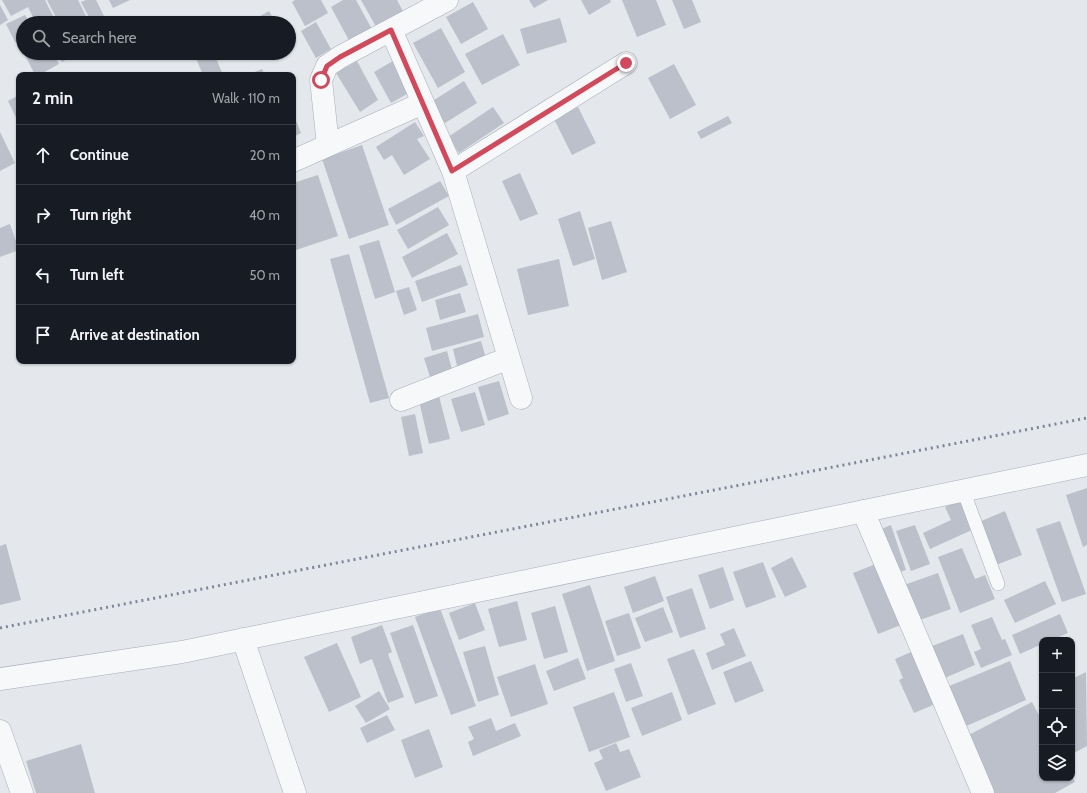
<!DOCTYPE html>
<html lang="en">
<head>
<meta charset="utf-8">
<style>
	:root { --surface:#171b24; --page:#242831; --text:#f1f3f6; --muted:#9ea1a6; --line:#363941 }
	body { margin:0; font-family:Cabin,sans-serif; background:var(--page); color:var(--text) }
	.controls { position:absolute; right:12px; bottom:12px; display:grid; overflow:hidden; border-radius:8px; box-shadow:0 1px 3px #0004 }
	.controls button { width:36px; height:36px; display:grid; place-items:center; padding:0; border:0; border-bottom:1px solid var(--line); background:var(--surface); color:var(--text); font:20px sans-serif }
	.stop { position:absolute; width:12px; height:12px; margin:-9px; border:3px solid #d1495b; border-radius:50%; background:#fff }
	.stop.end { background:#d1495b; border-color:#fff; box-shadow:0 1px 4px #0008 }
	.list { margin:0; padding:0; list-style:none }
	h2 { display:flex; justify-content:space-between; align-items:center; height:52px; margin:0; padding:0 16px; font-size:17px }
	h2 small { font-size:13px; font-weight:400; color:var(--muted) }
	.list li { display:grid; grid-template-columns:26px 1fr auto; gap:12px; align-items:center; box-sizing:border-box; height:60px; padding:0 16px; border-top:1px solid var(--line) }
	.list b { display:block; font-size:15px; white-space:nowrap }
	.list em { font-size:13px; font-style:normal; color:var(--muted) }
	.icon { flex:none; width:22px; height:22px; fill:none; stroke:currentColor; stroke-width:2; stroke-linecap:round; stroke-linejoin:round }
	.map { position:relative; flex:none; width:1087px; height:793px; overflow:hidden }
	.search { position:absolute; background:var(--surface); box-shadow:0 1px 3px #0004; left:16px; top:16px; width:280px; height:44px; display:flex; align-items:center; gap:10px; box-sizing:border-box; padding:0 14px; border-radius:22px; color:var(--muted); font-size:15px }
	.panel { position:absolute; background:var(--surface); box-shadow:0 1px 3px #0004; left:16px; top:72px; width:280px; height:292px; border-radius:8px }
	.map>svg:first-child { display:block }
</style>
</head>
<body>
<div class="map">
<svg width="1087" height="793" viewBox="0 0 1087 793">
	<rect width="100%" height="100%" fill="#e4e7ec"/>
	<!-- building -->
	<path fill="#bbc0ca" d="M 2,0 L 45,0 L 53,16 L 36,23 L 28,7 L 11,16 Z
		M 47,0 L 78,0 L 88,20 L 82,23 L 59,23 Z
		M 86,0 L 96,0 L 105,18 L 92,23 L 81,2 Z
		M 109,0 L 130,0 L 113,8 Z
		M 295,0 L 321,0 L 328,13 L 305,26 L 292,2 Z
		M 343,0 L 356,0 L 374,33 L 352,46 L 331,7 Z
		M 361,0 L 397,0 L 405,15 L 378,30 Z
		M 529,0 L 548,0 L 534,8 Z
		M 581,0 L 610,0 L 611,2 L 589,15 Z
		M 622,0 L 656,0 L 666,25 L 637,37 Z
		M 672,0 L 692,0 L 701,22 L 684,29 Z
		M 473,2 L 488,29 L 461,44 L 446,17 Z
		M 0,5 L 8,20 L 0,25 Z
		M 269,11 L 276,23 L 248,23 Z
		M 25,15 L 30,23 L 23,23 L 23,38 L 15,42 L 6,24 Z
		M 560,18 L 567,42 L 527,54 L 520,29 Z
		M 316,22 L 331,49 L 316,58 L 301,31 Z
		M 441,28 L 465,72 L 438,88 L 413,43 Z
		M 503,34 L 520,65 L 482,85 L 465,54 Z
		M 24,53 L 53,53 L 59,64 L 39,75 L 35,75 Z
		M 57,53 L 71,53 L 73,56 L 62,62 Z
		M 201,53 L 214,53 L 223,75 L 203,75 L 195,56 Z
		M 398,58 L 416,89 L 391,103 L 374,72 Z
		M 357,61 L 378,100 L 360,112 L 336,73 Z
		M 674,64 L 696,105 L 670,119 L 648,78 Z
		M 262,69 L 265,75 L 247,75 Z
		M 464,81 L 477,103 L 445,123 L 431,102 Z
		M 19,95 L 19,124 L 8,101 Z
		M 493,107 L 504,123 L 459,153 L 448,137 Z
		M 578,107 L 596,143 L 572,155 L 554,119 Z
		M 293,113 L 301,133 L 293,137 Z
		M 728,116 L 732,123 L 701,139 L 697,132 Z
		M 415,122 L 424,136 L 417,139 L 430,159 L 404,175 L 392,155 L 384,160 L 376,147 Z
		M 0,132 L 15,163 L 0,171 Z
		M 362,145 L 389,225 L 349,239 L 322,159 Z
		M 520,173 L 538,214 L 520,221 L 502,181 Z
		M 318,175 L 338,236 L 293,251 L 293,183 Z
		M 440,181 L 449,196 L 396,225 L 388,209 Z
		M 438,207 L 449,225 L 408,249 L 397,230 Z
		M 580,211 L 595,259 L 573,266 L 558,219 Z
		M 611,221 L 627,272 L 602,280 L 588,228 Z
		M 10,224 L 19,250 L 0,257 L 0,228 Z
		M 447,233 L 458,254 L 412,278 L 402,257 Z
		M 379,240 L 395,292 L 375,299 L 359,246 Z
		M 349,254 L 389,398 L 370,403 L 330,259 Z
		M 559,259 L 569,306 L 528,315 L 517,269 Z
		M 461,265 L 468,285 L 422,302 L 415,281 Z
		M 409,287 L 417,310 L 404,315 L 396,291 Z
		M 460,293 L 466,312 L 440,320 L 435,300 Z
		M 478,314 L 484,337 L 432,351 L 426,328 Z
		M 481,341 L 487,362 L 458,370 L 453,349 Z
		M 447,351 L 453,373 L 431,380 L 424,358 Z
		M 499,381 L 509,414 L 488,421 L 478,387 Z
		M 475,392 L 485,425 L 461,432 L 451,399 Z
		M 439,396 L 450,439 L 429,444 L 419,401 Z
		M 415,414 L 423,453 L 409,456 L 401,417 Z
		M 1087,488 L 1087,545 L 1083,547 L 1066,495 Z
		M 961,499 L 974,529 L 930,549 L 923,533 L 951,520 L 945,507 Z
		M 1005,511 L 1022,555 L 996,565 L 979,522 Z
		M 1060,521 L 1086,594 L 1062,602 L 1036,529 Z
		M 891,525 L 906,570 L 894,574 L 879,530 Z
		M 915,525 L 930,564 L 911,571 L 896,531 Z
		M 6,544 L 21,600 L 0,605 L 0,546 Z
		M 962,548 L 975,579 L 985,575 L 995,599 L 960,613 L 938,557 Z
		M 792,557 L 807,587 L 785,597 L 771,568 Z
		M 763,562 L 776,597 L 746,608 L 733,572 Z
		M 881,562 L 906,623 L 878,634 L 853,573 Z
		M 723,567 L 734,600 L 710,609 L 698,575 Z
		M 938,573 L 951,609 L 917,621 L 904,585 Z
		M 655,576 L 664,601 L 633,613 L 624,587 Z
		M 1045,581 L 1056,604 L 1015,623 L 1004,600 Z
		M 590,585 L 615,661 L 587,671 L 562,594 Z
		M 692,588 L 706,629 L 680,638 L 666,597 Z
		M 517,601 L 527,640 L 499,647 L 488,609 Z
		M 475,603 L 485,630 L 459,640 L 449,613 Z
		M 555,606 L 568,652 L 544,659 L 531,613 Z
		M 663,607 L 673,632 L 645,642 L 635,618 Z
		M 440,608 L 476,706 L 451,715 L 415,617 Z
		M 629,613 L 641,648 L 617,656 L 605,621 Z
		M 1060,614 L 1068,633 L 1052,640 L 1042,640 L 1042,644 L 1020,654 L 1012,635 Z
		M 992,617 L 1002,640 L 1005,639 L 1012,655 L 981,668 L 974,652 L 981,649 L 971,625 Z
		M 382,625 L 392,652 L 388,654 L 404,697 L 388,703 L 372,659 L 360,664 L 351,637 Z
		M 413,625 L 438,696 L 415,704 L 390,633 Z
		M 734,628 L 746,656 L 712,670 L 706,653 L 725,645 L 720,634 Z
		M 963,634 L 975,665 L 940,680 L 927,648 Z
		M 337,643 L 361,697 L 329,712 L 304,657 Z
		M 485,646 L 499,695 L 478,702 L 463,652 Z
		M 694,649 L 716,704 L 688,715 L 667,659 Z
		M 911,652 L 940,702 L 914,713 L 899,680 L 903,678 L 895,659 Z
		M 578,658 L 586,679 L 554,691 L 546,671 Z
		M 751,661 L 764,691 L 735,703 L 723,672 Z
		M 1010,661 L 1026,700 L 964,727 L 947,687 Z
		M 631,663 L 643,696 L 626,702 L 614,669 Z
		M 535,664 L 548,704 L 511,717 L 497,677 Z
		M 1086,672 L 1087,746 L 1074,753 L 1072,749 L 1072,679 Z
		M 379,691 L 390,709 L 366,723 L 355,706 Z
		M 614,692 L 630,737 L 589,752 L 573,707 Z
		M 672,692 L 682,720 L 642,736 L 631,708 Z
		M 1032,702 L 1042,721 L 1042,778 L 1073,778 L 1075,782 L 1055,793 L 992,793 L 963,738 Z
		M 387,715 L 395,730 L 367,743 L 360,728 Z
		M 491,718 L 496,731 L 515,723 L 521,736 L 473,756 L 468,742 L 474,739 L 468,727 Z
		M 429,729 L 443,767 L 415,778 L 401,740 Z
		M 616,743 L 620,752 L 629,749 L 641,777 L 606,791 L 594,763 L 603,759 L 599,750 Z
		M 81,744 L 95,793 L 36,793 L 26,761 Z"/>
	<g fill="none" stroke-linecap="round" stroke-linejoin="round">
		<!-- service casing -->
		<g stroke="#a9aeb7" stroke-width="14">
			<path id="service" d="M 963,490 L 998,584"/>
		</g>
		<!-- minor casing -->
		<g stroke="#a9aeb7" stroke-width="23">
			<path id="minor" d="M 391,30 L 453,171 L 521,398
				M 328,145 L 321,80 L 327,66 L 340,57 L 447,0
				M 293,161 L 423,103
				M 453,171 L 626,63
				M 401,400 L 509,358
				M 863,511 L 983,793
				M 243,639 L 295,793
				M 0,679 L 182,652 L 1087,465
				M 0,731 L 22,793"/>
		</g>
		<!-- service -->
		<use href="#service" stroke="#f7f8fa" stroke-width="13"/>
		<!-- minor -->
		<use href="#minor" stroke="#f7f8fa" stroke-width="22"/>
		<!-- rail -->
		<path stroke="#7d8696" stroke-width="3" stroke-dasharray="2 4" stroke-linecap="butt" d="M 0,628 L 1087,418"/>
	</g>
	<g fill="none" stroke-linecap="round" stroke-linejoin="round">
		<!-- route -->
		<path stroke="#d1495b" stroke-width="5" d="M 321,80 L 327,66 L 340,57 L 391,30 L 452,171 L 626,63"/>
	</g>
</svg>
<div class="controls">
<button>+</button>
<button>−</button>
<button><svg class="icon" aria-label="locate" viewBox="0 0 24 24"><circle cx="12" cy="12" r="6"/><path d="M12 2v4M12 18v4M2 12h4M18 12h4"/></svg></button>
<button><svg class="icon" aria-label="layers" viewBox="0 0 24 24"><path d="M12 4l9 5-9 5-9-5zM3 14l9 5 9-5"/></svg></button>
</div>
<div class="stop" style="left:321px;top:80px"></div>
<div class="stop end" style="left:626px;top:63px"></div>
<div class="search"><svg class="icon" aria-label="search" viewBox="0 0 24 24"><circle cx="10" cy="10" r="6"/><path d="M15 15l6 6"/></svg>Search here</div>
<section class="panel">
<h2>2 min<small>Walk · 110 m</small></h2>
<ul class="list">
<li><svg class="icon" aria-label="ahead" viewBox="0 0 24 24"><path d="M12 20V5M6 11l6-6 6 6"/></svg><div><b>Continue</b></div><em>20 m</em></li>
<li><svg class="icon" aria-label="right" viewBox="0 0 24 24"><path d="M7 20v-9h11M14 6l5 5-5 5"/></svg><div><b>Turn right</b></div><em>40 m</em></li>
<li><svg class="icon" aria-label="left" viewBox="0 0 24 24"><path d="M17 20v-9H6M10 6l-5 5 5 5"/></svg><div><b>Turn left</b></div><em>50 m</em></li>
<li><svg class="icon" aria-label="arrive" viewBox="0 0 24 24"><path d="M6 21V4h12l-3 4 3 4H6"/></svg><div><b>Arrive at destination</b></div></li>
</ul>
</section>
</div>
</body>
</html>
